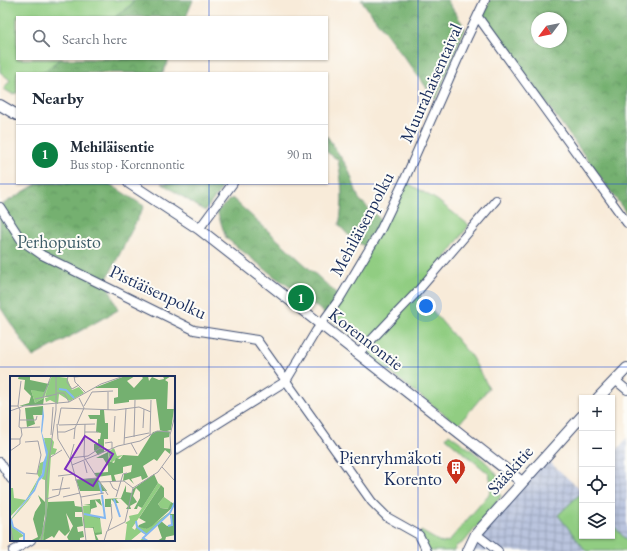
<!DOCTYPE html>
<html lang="en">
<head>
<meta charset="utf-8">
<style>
	:root { --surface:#fff; --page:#f2f2f3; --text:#1f2937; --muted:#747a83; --line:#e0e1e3; --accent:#0b8043 }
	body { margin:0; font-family:"EB Garamond",serif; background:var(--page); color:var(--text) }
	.controls { position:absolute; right:12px; bottom:12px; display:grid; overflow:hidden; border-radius:0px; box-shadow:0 1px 3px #0004 }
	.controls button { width:36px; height:36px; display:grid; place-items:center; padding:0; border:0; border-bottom:1px solid var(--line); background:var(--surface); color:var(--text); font:20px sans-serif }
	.compass { position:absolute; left:531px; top:12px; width:36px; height:36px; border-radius:50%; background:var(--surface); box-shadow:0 1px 3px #0004; rotate:238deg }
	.you { position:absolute; left:426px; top:306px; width:14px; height:14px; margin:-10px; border:3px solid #fff; border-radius:50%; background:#1a73e8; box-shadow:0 0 0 6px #1a73e833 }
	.badge { display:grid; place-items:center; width:26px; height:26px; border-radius:50%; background:var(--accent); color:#fff; font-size:13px; font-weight:700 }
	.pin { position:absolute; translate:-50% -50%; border:2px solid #fff; box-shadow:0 1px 4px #0006 }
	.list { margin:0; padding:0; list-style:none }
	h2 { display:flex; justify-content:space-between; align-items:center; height:52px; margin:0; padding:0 16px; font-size:17px }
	h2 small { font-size:13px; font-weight:400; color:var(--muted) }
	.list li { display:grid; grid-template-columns:26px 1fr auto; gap:12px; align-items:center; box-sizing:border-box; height:60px; padding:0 16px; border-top:1px solid var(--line) }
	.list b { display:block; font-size:15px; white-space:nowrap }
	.list p { margin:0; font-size:13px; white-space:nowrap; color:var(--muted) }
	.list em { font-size:13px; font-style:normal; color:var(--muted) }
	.icon { flex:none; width:22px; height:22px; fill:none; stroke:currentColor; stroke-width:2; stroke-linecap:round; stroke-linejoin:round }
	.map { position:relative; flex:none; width:627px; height:551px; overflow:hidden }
	.search { position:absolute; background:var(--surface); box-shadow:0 1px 3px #0004; left:16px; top:16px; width:312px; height:44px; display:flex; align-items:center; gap:10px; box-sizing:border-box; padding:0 14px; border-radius:0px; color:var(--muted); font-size:15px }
	.panel { position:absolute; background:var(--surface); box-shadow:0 1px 3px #0004; left:16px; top:72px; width:312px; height:112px; border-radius:0px }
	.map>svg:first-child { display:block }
</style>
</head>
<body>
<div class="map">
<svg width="627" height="551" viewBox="0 0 627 551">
	<defs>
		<pattern id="industrial-grid" width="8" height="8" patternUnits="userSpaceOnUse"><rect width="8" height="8" fill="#bac4de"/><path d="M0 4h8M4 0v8" fill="none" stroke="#96a0b7"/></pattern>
		<pattern id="forest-crowns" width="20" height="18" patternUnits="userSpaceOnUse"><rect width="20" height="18" fill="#74b070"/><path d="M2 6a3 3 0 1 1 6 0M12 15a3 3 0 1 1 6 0" fill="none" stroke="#5e905f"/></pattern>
	</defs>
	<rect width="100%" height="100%" fill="#fdfcf7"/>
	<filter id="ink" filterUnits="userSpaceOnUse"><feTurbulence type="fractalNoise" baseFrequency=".025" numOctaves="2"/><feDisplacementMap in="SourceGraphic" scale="8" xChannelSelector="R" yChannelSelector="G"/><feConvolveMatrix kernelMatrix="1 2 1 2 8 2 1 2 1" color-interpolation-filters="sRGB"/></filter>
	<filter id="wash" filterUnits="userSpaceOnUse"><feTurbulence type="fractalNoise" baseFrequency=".012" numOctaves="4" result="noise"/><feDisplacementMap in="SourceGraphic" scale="16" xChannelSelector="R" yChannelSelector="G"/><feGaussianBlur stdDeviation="0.9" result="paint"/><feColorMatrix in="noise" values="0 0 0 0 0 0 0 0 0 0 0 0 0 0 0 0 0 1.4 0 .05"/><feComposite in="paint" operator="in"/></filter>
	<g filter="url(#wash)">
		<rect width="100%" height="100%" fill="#f8ebd9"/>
		<!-- industrial -->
		<path fill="url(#industrial-grid)" d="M 627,438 L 627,551 L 468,551 L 544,457 L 582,491 L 582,536 L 612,536 L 612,456 Z"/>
		<!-- green -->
		<path fill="#91cd82" stroke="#567e70" d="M 0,0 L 133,0 L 132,4 L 115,17 L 17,17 L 17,59 L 60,59 L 42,73 L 17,73 L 17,93 L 12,94 L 4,89 L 10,80 L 0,72 Z
			M 404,181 L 437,200 L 469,225 L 419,295 L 471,356 L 489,388 L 458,425 L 368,355 L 368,348 L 330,319 L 328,316 Z
			M 449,434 C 465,446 495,464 501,484 L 497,490 L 501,496 L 493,507 L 464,542 L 456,546 L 454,551 L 427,551 L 419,535 L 421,531 L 442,543 L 448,542 L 490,493 L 492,486 L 489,474 L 446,438 Z
			M 582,492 L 582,536 L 612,536 L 612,524 L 627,541 L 627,551 L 586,551 L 558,515 Z"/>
		<!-- forest -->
		<path fill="url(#forest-crowns)" stroke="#487067" fill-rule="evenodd" d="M 133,0 L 193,0 L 186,17 L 115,17 L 132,4 Z
			M 361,0 L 447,0 L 465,28 L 436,100 Z
			M 490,0 L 627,0 L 627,214 L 483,16 ZM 537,18 L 561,18 L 561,42 L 537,42 Z
			M 60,59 L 169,59 L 163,73 L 42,73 Z
			M 327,136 L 348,168 L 359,199 L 384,223 L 369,249 L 352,239 L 339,225 C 344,201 342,184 338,160 L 327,152 Z
			M 38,183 L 108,183 L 144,206 L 106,281 L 118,310 L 33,357 L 0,307 L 0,206 Z
			M 161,183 L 216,183 L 222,188 L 205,211 Z
			M 232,198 L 335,292 L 340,298 L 328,316 L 299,293 L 275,277 L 226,238 L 217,211 Z"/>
	</g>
	<g filter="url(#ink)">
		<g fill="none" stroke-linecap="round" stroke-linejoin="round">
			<!-- minor casing -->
			<g stroke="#3c4b70" stroke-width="10">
				<path id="minor" d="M 478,17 L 627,223
					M 0,207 L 22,241 L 42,255 L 194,330 L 257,340 L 372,502 L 387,517 L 419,535 L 427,551
					M 199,229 L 233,183
					M 358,354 L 417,292 L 496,200
					M 615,380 L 627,390
					M 174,451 L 286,381 L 316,331 L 340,298 L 380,231 L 404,181 L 468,36 L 485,0
					M 0,462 L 11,479
					M 476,534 L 498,551
					M 13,551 L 31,540"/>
			</g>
			<!-- tertiary casing -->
			<g stroke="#3c4b70" stroke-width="12">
				<path id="tertiary" d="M 0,105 L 17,115
					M 129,183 L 199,229 L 522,482
					M 598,398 L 627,368
					M 468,551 L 476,534 L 582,416"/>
			</g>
			<!-- minor -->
			<use href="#minor" stroke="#fff" stroke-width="8"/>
			<!-- tertiary -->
			<use href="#tertiary" stroke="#fff" stroke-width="10"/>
		</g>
	</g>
	<!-- grid -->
	<path fill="none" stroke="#1d4ed8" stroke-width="1" stroke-opacity="0.55" d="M 209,0 L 209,17M 418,0 L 418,551M 209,59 L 209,73M 209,183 L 209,551M 0,184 L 627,184M 0,367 L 627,367"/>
	<!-- icons -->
	<defs>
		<g id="building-pin" transform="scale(1)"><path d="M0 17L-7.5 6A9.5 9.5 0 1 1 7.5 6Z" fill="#c8321e" stroke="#fdfcf7"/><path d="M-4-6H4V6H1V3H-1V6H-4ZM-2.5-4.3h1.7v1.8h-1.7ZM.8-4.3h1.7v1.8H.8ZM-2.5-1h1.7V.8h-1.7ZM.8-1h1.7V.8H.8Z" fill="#fff"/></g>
	</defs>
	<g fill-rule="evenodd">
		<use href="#building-pin" x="456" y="468"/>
	</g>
	<g text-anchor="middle" stroke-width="4" stroke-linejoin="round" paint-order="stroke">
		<!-- street labels -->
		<g font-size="18" fill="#1b2f5e" stroke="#fdfcf7">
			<text transform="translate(431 83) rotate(-66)" y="6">Muurahaisentaival</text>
			<text transform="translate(362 224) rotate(-62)" y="6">Mehiläisenpolku</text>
			<text transform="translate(158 292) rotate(25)" y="6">Pistiäisenpolku</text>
			<text transform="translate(366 339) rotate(38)" y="6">Korennontie</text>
			<text transform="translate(510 470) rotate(-48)" y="6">Sääskitie</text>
		</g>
		<!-- park labels -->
		<g font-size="18" fill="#3e5e69" stroke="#fdfcf7">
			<text x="59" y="248">Perhopuisto</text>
		</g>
		<!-- poi labels -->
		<g font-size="18" fill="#1b2f5e" stroke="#fdfcf7" text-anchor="end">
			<text x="442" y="464">Pienryhmäkoti<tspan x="442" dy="21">Korento</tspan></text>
		</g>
	</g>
	<!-- overview -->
	<g transform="translate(10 376)">
		<rect width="165" height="165" fill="#f8ebd9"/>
		<path d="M 42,0 L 57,2 L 62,14 L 69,11 L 74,17 L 60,25 L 49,18 L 48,28 L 40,24 L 36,26 L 35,22 L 39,21 L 35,21 L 36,17 ZM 42,0 L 34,22 L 25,27 L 21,14 L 34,15 ZM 34,62 L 41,62 L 44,66 L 43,72 L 47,73 L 45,78 L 41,79 L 37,143 L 33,165 L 29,165 L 35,143 L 35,104 L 32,103 L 37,80 ZM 104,72 L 107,80 L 113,79 L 101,87 L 98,76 ZM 35,85 L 31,101 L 28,103 L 24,113 L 16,124 L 0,141 L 0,112 L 3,112 L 4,122 L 16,124 L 29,101 L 27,98 L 30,87 ZM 148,107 L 151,109 L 122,152 L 125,154 L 127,149 L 137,153 L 161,135 L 160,137 L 133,162 L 138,165 L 129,165 L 137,159 L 131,156 L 120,165 L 115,165 L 117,148 L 115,147 L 120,144 L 119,140 L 128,138 ZM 22,119 L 18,125 L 1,144 L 3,151 L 14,160 L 9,162 L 9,165 L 0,165 L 0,144 ZM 154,121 L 161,126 L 159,133 L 151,132 L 148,128 ZM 81,129 L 80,139 L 90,143 L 91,156 L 85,158 L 84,151 L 74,152 L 73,130 Z" fill="#91cd82"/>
		<path d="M 9,0 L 20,0 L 20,4 L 39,8 L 34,16 L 21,14 L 25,27 L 34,22 L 33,29 L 9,30 L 19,27 L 21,20 L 14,13 L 15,4 L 8,3 ZM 115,0 L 125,0 L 117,5 L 124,12 L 133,2 L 131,0 L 138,0 L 139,5 L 142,1 L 149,4 L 154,3 L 153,0 L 161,0 L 155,4 L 158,6 L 157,33 L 164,33 L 161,54 L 157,55 L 160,56 L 159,61 L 154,62 L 154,72 L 161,73 L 160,78 L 155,74 L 147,85 L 144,83 L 133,90 L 138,101 L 132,104 L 131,100 L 121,103 L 124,108 L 119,103 L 113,105 L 114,98 L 121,96 L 122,89 L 113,91 L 113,97 L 104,99 L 106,105 L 102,105 L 101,99 L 87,101 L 84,97 L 98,96 L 98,90 L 93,82 L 86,82 L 98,76 L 99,85 L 104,87 L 106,82 L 110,83 L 113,79 L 128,80 L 143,56 L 153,54 L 150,54 L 146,23 L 119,24 L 119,26 L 104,28 L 104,22 L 108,21 L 108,12 L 84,12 ZM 33,30 L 33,39 L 23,39 L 25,48 L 17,51 L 15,32 ZM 90,34 L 94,34 L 95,47 L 98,47 L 98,63 L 94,63 L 94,76 L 88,79 L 84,74 L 84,68 L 88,68 L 88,63 L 90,63 L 91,57 L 86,56 L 87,43 L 80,43 L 78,39 L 90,39 ZM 144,98 L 148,107 L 132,132 L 128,130 L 127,133 L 124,133 L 130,122 L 130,116 L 126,112 L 123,120 L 127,126 L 120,130 L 122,118 L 120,130 L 121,133 L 116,133 L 118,130 L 110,122 L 106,123 L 109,127 L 105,127 L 101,123 L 101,131 L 95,131 L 95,123 L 111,122 L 116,109 L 116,116 L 122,117 L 123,113 ZM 87,102 L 97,115 L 70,115 L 66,104 ZM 151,109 L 154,112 L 154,121 L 148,128 L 151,132 L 158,133 L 161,126 L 164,128 L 163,131 L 142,150 L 137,153 L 129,151 L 129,149 L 136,146 L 129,142 ZM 35,113 L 35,138 L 32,157 L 29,165 L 20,165 L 28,161 L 23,143 L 25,136 L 31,127 L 28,119 L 35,126 ZM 90,123 L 92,130 L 85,124 L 87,131 L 81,133 L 80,139 L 89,141 L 90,142 L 92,158 L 86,159 L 89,165 L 86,165 L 83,152 L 74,152 L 84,151 L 85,157 L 91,156 L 90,143 L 80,140 L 80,129 L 73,129 L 80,128 L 80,124 ZM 64,125 L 65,130 L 72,131 L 72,136 L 65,136 L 65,141 L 72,141 L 73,150 L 67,151 L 68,156 L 73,155 L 74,161 L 70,162 L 70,165 L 59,165 L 57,161 L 63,150 L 56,137 L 60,155 L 55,160 L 49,154 L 44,162 L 42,160 L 33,165 L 38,126 ZM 160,138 L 165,138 L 165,159 L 156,161 L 155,165 L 147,165 L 152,162 L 147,148 L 151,145 L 157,150 L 162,149 Z" fill="#74b070"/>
		<path d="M 33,30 L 34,40 L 32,57 L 38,76 L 34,100 L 29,105 L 25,115 L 0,144 L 24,113 L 28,103 L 32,98 L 33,87 L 36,79 L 31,55 Z" fill="#83b7f1"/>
		<path fill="none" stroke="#83b7f1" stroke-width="2" d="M 49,13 L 56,14 L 64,22M 89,106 L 92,118M 104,123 L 110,141M 74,138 L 95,142 L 92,119M 1,143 L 3,151 L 14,158 L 14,165M 126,145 L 127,151 L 137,159M 158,150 L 162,149 L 161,139M 138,165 L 133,162 L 160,137 L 165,126"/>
		<path fill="none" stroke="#a0a0a8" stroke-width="1" d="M 58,0 L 57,6 L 62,13 L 69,9M 64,0 L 65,6 L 76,17M 64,1 L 76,0M 98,16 L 98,34M 33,21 L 41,0M 25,23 L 47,18M 59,26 L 91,8 L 114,0M 0,30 L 8,30 L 10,34 L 9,51 L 11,52 L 12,59 L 10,63 L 0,63M 8,30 L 11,5M 74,30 L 82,16 L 103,15M 0,35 L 14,30 L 59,26 L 54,17 L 47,17M 10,44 L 26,44 L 27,40M 47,48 L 48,63 L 61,85 L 71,122 L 76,165M 75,48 L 74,81 L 98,119M 48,49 L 51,32 L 106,34 L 129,31 L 141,36M 49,49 L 85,48M 11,52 L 30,51M 133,52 L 134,33M 48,56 L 55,56 L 65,52M 75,56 L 88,56M 104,56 L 105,40M 41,59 L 43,31M 140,59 L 141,24M 124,61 L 125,24M 114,62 L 139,57M 64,63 L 65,52 L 74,32 L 69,22M 15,66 L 28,65 L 31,79 L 27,98 L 16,97M 95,67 L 102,66 L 102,73M 121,67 L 127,78M 114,68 L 116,32M 0,75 L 10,68 L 10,63M 39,82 L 52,74M 60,82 L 78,80 L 90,72 L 100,74M 60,83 L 64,68M 74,85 L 77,97M 62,89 L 108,70 L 130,65 L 147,55 L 160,56M 152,91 L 165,105M 48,100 L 64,98M 65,104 L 87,102M 89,106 L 114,105 L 123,112M 100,106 L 103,112 L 108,115M 42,114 L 60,112M 53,121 L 70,117M 71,121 L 94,117M 106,121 L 113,98 L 117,97M 36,123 L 49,119 L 53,101M 0,148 L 3,165M 98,154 L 102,142 L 101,128M 31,165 L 36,140 L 36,105 L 46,34 L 46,0M 94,165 L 97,155 L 115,146 L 123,112 L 148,96 L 161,78 L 160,59 L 164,43 L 165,0"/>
		<path fill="#7b2cbf" fill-opacity="0.15" stroke="#7b2cbf" stroke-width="2" d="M 75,60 L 103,78 L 83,110 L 55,93 Z"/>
		<rect width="165" height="165" fill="none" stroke="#1b2f5e" stroke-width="2"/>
	</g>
</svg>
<div class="controls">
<button>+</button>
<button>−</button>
<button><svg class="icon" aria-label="locate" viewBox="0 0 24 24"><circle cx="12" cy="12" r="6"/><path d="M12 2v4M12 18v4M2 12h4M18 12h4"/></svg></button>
<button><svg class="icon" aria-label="layers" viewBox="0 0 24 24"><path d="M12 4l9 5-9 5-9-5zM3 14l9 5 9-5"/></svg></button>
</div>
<svg class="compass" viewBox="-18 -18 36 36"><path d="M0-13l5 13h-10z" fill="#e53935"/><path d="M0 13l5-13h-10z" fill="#747a83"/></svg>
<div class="you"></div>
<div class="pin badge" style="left:301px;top:298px">1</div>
<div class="search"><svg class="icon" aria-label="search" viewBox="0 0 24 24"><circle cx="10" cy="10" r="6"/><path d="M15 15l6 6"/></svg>Search here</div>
<section class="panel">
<h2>Nearby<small></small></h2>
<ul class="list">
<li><span class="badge">1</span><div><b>Mehiläisentie</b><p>Bus stop · Korennontie</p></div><em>90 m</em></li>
</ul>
</section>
</div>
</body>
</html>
